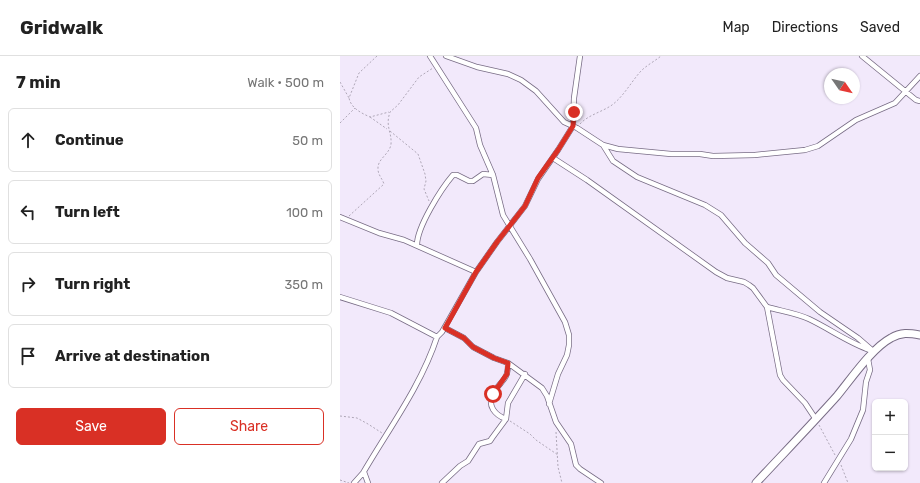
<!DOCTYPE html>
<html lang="en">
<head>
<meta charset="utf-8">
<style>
	:root { --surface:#fff; --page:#f2f2f2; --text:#222; --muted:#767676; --line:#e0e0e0; --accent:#d93025 }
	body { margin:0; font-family:Rubik,sans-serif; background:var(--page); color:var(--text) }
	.controls { position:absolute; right:12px; bottom:12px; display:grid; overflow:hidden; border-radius:6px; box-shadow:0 1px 3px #0004 }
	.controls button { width:36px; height:36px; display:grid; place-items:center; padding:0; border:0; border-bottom:1px solid var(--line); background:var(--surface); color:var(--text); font:20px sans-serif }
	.compass { position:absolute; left:484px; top:12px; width:36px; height:36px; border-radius:50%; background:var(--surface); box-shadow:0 1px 3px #0004; rotate:124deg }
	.stop { position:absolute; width:12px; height:12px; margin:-9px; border:3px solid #d93025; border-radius:50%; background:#fff }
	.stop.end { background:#d93025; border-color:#fff; box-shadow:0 1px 4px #0008 }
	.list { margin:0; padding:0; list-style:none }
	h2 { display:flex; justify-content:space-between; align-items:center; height:52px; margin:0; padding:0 16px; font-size:17px }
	h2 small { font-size:13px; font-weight:400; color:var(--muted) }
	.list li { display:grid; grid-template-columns:26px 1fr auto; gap:12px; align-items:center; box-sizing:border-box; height:64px; margin:0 8px 8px; padding:0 8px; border:1px solid var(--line); border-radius:6px }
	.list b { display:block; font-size:15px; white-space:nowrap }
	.list em { font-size:13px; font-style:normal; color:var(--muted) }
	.actions { display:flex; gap:8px; padding:12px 16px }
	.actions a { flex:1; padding:9px 0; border:1px solid var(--accent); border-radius:6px; text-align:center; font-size:14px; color:var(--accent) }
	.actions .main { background:var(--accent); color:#fff }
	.icon { flex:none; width:22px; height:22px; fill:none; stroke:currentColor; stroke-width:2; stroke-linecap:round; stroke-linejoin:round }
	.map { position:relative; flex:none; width:580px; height:427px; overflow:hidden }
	header { display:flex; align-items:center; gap:24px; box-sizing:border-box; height:56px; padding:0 20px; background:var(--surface); border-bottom:1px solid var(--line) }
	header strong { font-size:19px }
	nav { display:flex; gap:22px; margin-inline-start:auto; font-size:14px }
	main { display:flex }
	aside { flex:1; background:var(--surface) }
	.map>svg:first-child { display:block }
</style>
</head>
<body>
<header>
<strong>Gridwalk</strong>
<nav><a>Map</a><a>Directions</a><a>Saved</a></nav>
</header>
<main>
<aside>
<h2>7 min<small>Walk · 500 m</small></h2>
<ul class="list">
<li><svg class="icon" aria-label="ahead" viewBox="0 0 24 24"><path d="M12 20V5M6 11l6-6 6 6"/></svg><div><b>Continue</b></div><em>50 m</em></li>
<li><svg class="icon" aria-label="left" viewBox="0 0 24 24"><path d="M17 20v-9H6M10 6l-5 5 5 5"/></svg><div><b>Turn left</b></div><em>100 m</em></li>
<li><svg class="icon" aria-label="right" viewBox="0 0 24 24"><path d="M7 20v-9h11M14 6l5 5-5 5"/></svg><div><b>Turn right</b></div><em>350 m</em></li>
<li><svg class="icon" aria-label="arrive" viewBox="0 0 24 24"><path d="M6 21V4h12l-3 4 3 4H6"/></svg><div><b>Arrive at destination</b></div></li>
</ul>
<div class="actions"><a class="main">Save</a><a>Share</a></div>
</aside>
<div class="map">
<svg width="580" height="427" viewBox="0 0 580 427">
	<rect width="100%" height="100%" fill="#f2e9fb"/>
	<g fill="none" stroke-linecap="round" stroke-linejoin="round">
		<!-- street casing -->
		<g stroke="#786c85" stroke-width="6">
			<path id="street" d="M 90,0 L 136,72 L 140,89 L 153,119 L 163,159 L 190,203 L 225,266 L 229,279 L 229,289 L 227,299 L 218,318 L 209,348
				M 106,0 L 137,11 L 168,18 L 181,24 L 196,35 L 224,66 L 237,72 L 263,89 L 278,93 L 331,98 L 360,98 L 373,100 L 415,99 L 465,94 L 478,90 L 516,64 L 555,47 L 580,20
				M 522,0 L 576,44 L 580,45
				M 263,89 L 273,105 L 297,121 L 365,149 L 381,159 L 405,187 L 428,207 L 436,219 L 480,256 L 518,282 L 533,295
				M 213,102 L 247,124 L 376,216 L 387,222 L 404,226 L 409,229 L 413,232 L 427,251 L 440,319 L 443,324 L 465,347 L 475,362
				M 0,161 L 39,177 L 64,184 L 136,216
				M 77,189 C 77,171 101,133 113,119 L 117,119 L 129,125 L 133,125 L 143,118 L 153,119
				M 0,241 L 51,257 L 97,281 L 102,276 L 136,216 L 157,186 L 185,150 L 198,123 L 218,94 L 233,70 L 234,42 L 240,0
				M 427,251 C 441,255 456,257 469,263 C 490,273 509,287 530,294
				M 105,272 L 124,282 L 133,291 L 154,302 L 168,307 L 202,332 L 207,340 L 216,366 L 231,388 L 236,409 L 240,413 L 261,427
				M 166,363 C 155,359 147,350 153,338 C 156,331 163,326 166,320 C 168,316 168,312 168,307
				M 24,416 L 28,427
				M 14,427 L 23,417 C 48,374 81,330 97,281
				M 102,427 L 120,410 L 128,405 L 139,388 L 150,385 L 152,382 L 166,363 L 168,347 L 185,318
				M 484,427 L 511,383 L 523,354 L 526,326 L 530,314 L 528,303"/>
		</g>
		<!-- secondary casing -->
		<g stroke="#786c85" stroke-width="9">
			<path id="secondary" d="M 416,427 C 443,398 471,369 497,340 C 511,323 532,292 551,282 C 561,276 569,277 580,279"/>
		</g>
		<!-- path -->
		<path stroke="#afa7b7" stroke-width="1" stroke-dasharray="2 2" stroke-linecap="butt" d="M 37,0 L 19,17 L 9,42 C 11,52 21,57 30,61 L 49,56
			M 0,26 L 9,42
			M 30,61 L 47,73
			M 0,67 L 15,52
			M 240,68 C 248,59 262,56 272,49 C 284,40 291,26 301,15 C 307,9 315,5 321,0
			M 50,75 L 78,98 L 85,118 L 86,125 L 84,133 L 89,145
			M 9,160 L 44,128 C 42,122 38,119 38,113 C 37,103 50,98 51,88 C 52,76 45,71 50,56 L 58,49 L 79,21 L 93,12
			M 0,360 L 17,362 L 28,368 L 42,377
			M 170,365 L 190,378 L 196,384 L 218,399
			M 479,369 L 495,399
			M 216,376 L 218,411 L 222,427
			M 501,409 L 508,427
			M 0,424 L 9,427"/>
		<!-- street -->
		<use href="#street" stroke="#fff" stroke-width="4.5"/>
		<!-- secondary -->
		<use href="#secondary" stroke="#fff" stroke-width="7"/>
	</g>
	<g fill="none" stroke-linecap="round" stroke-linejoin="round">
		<!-- route -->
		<path stroke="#d93025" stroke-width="5" d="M 153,338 L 167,318 L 168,307 L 154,302 L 133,291 L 124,282 L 105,272 L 136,216 L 157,186 L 185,150 L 198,122 L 218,94 L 233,70 L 234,56"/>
	</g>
</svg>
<div class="controls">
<button>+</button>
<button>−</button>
</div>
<svg class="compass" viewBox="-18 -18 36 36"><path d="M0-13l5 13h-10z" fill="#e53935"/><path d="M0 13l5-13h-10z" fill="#767676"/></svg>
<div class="stop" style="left:153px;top:338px"></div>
<div class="stop end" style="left:234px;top:56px"></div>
</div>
</main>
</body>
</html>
